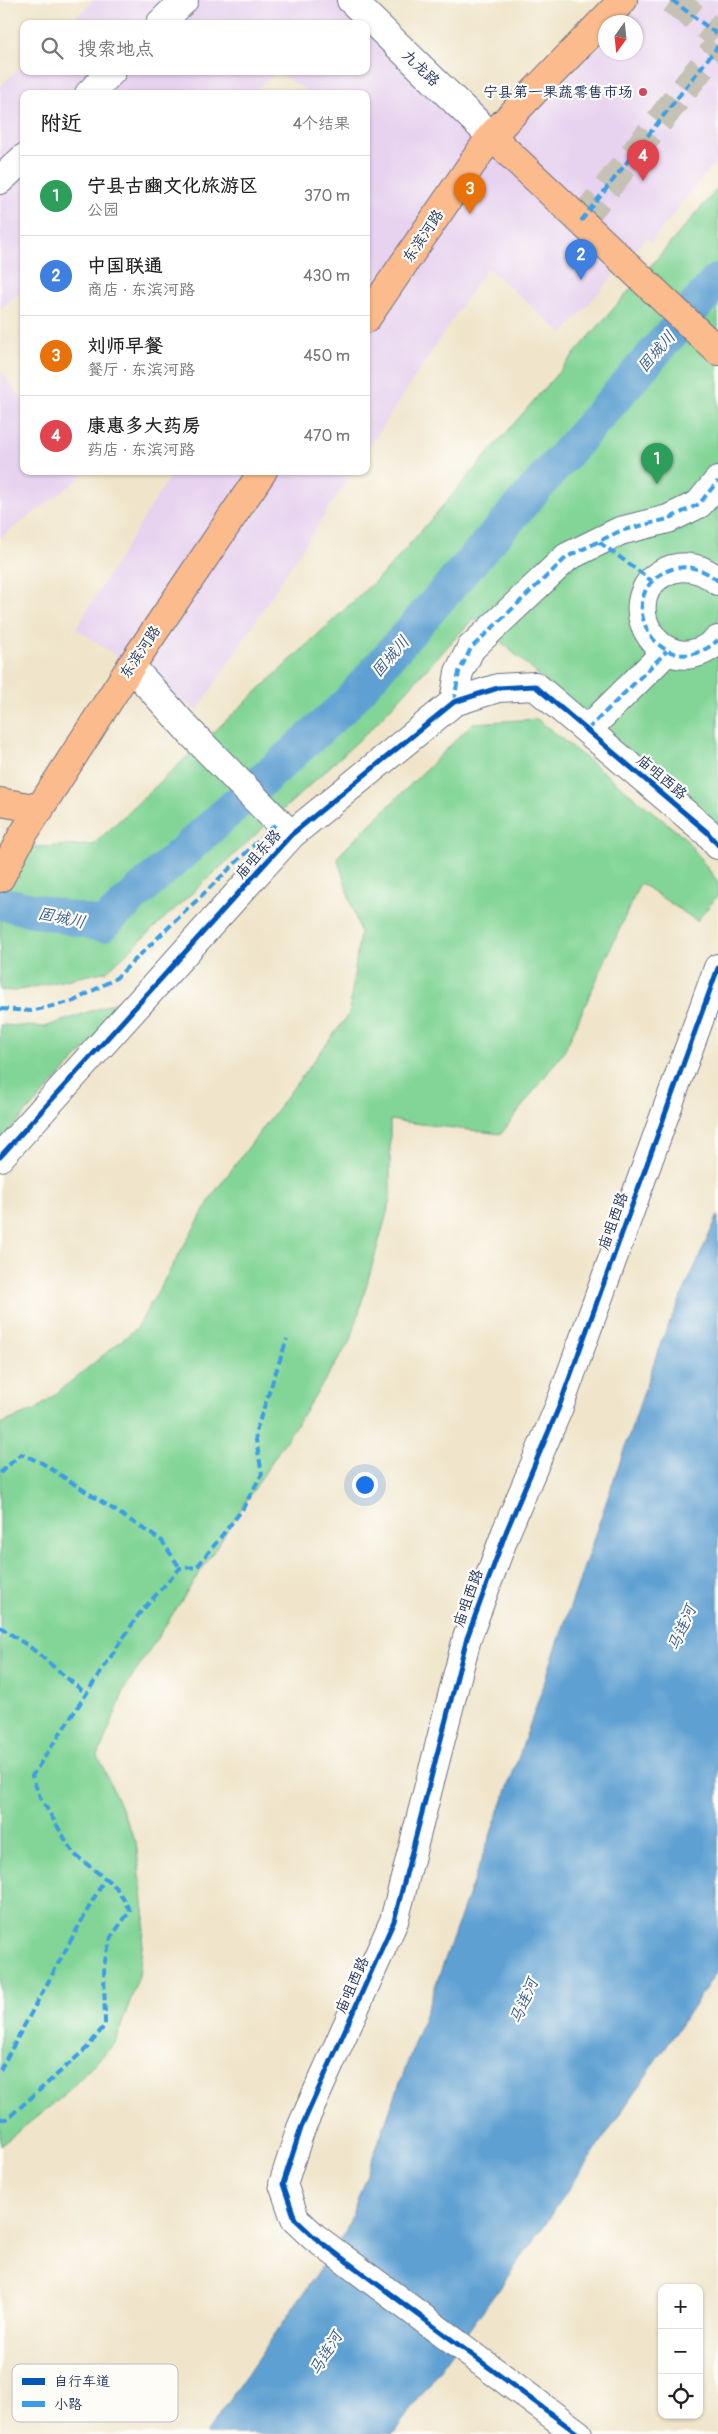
<!DOCTYPE html>
<html lang="zh">
<head>
<meta charset="utf-8">
<style>
	:root { --surface:#fff; --page:#f6f6f6; --text:#222; --muted:#767676; --line:#e0e0e0; --accent:#d1495b }
	body { margin:0; font-family:Pangolin,"LXGW WenKai TC",sans-serif; background:var(--page); color:var(--text) }
	.controls { position:absolute; right:15px; bottom:15px; display:grid; overflow:hidden; border-radius:10px; box-shadow:0 1px 4px #0004 }
	.controls button { width:45px; height:45px; display:grid; place-items:center; padding:0; border:0; border-bottom:1px solid var(--line); background:var(--surface); color:var(--text); font:25px sans-serif }
	.compass { position:absolute; left:598px; top:15px; width:45px; height:45px; border-radius:50%; background:var(--surface); box-shadow:0 1px 4px #0004; rotate:195deg }
	.you { position:absolute; left:364px; top:1484px; width:18px; height:18px; margin:-12px; border:4px solid #fff; border-radius:50%; background:#1a73e8; box-shadow:0 0 0 8px #1a73e833 }
	.badge { display:grid; place-items:center; width:32px; height:32px; border-radius:50%; background:var(--accent); color:#fff; font-size:16px; font-weight:700 }
	.pin { position:absolute; translate:-50% -41px; filter:drop-shadow(0 1px 2px #0008) }
	.pin::after { content:''; position:absolute; top:26px; width:18px; height:15px; background:inherit; clip-path:polygon(0 0,100% 0,50% 100%) }
	.list { margin:0; padding:0; list-style:none }
	h2 { display:flex; justify-content:space-between; align-items:center; height:65px; margin:0; padding:0 20px; font-size:21px }
	h2 small { font-size:16px; font-weight:400; color:var(--muted) }
	.list li { display:grid; grid-template-columns:32px 1fr auto; gap:15px; align-items:center; box-sizing:border-box; height:80px; padding:0 20px; border-top:1px solid var(--line) }
	.list b { display:block; font-size:19px; white-space:nowrap }
	.list p { margin:0; font-size:16px; white-space:nowrap; color:var(--muted) }
	.list em { font-size:16px; font-style:normal; color:var(--muted) }
	.icon { flex:none; width:28px; height:28px; fill:none; stroke:currentColor; stroke-width:2; stroke-linecap:round; stroke-linejoin:round }
	.map { position:relative; flex:none; width:718px; height:2434px; overflow:hidden }
	.search { position:absolute; background:var(--surface); box-shadow:0 1px 4px #0004; left:20px; top:20px; width:350px; height:55px; display:flex; align-items:center; gap:12px; box-sizing:border-box; padding:0 18px; border-radius:10px; color:var(--muted); font-size:19px }
	.panel { position:absolute; background:var(--surface); box-shadow:0 1px 4px #0004; left:20px; top:90px; width:350px; height:385px; border-radius:10px }
	.map>svg:first-child { display:block }
</style>
</head>
<body>
<div class="map">
<svg width="718" height="2434" viewBox="0 0 718 2434">
	<rect width="100%" height="100%" fill="#fdfcf7"/>
	<filter id="ink" filterUnits="userSpaceOnUse"><feTurbulence type="fractalNoise" baseFrequency=".02" numOctaves="2"/><feDisplacementMap in="SourceGraphic" scale="10" xChannelSelector="R" yChannelSelector="G"/><feConvolveMatrix kernelMatrix="1 2 1 2 8 2 1 2 1" color-interpolation-filters="sRGB"/></filter>
	<filter id="wash" filterUnits="userSpaceOnUse"><feTurbulence type="fractalNoise" baseFrequency=".0096" numOctaves="4" result="noise"/><feDisplacementMap in="SourceGraphic" scale="20" xChannelSelector="R" yChannelSelector="G"/><feGaussianBlur stdDeviation="1.12" result="paint"/><feColorMatrix in="noise" values="0 0 0 0 0 0 0 0 0 0 0 0 0 0 0 0 0 1.4 0 .05"/><feComposite in="paint" operator="in"/></filter>
	<g filter="url(#wash)">
		<rect width="100%" height="100%" fill="#f0e5ca"/>
		<!-- built -->
		<path fill="#e7d2ef" fill-rule="evenodd" d="M 94,0 L 367,0 L 502,132 L 625,0 L 718,0 L 718,158 L 651,242 L 646,238 L 563,334 L 487,267 L 366,452 L 366,94 L 312,94 L 276,72 L 251,94 L 24,94 L 24,289 L 0,309 L 0,86 L 24,64 L 24,71 L 366,71 L 366,24 L 68,24 ZM 606,22 L 636,22 L 636,52 L 606,52 Z
			M 0,370 L 24,401 L 24,471 L 77,471 L 82,477 L 0,538 Z
			M 173,471 L 353,471 L 197,711 L 76,628 Z"/>
		<!-- green -->
		<path fill="#83d597" stroke="#4f827a" d="M 718,188 L 718,834 L 474,618 L 371,729 L 107,971 L 15,991 L 0,990 L 0,848 L 93,845 L 389,568 Z
			M 537,719 L 685,838 L 718,882 L 718,895 L 697,921 L 640,883 L 565,1050 L 501,1134 L 390,1120 L 390,1202 L 351,1340 L 126,1686 L 98,1756 L 136,1842 L 145,1919 L 139,1976 L 115,2043 L 63,2096 L 0,2146 L 0,1424 L 37,1409 L 137,1328 L 214,1193 L 349,1014 L 360,932 L 337,857 L 473,723 Z
			M 123,1000 L 93,1040 L 0,1141 L 0,1025 L 45,1027 Z"/>
		<!-- water -->
		<path fill="#5fa0d2" stroke="#3d6898" d="M 718,1215 L 718,1970 L 530,2246 L 393,2434 L 206,2434 L 346,2231 L 519,1756 L 661,1342 Z"/>
		<g fill="none" stroke-linecap="round" stroke-linejoin="round">
			<!-- river -->
			<path stroke="#5fa0d2" stroke-width="34" d="M 0,903 L 102,925 L 346,705 L 718,280"/>
		</g>
	</g>
	<g filter="url(#ink)">
		<g fill="none" stroke-linecap="round" stroke-linejoin="round">
			<!-- minor-tunnel -->
			<path stroke="#c5c1b4" stroke-width="28" stroke-dasharray="28 14" stroke-linecap="butt" d="M 672,0 L 718,35
				M 581,221 L 718,46"/>
			<!-- minor casing -->
			<g stroke="#666f84" stroke-width="30">
				<path id="minor" d="M 351,0 L 491,136
					M 160,24 L 184,0
					M 89,94 L 112,71
					M 0,180 L 24,158
					M 718,581 C 705,570 690,564 672,569 C 606,591 660,692 718,640
					M 131,666 L 190,732 L 291,835
					M 454,702 L 459,672 L 471,648 L 567,557 L 620,531 L 668,519 L 699,504 L 718,481
					M 587,730 L 667,651
					M 0,1157 L 291,835 L 454,702 L 498,688 L 535,686 L 707,832 L 718,845
					M 578,2434 L 314,2237 L 295,2219 L 283,2184 L 301,2128 L 394,1921 L 467,1638 L 506,1532 L 559,1407 L 718,968"/>
			</g>
			<!-- major casing -->
			<g stroke="#666f84" stroke-width="30">
				<path id="major" d="M 491,136 L 718,351
					M 366,319 L 491,136 L 623,0
					M 0,802 L 40,809
					M 0,878 L 22,836 L 131,666 L 263,471"/>
			</g>
			<!-- minor -->
			<use href="#minor" stroke="#fff" stroke-width="28"/>
			<!-- major -->
			<use href="#major" stroke="#fbbb8d" stroke-width="28"/>
			<!-- quiet -->
			<path stroke="#3b9de6" stroke-width="4" stroke-dasharray="8 4" stroke-linecap="butt" d="M 672,0 L 718,35
				M 581,221 L 718,46
				M 599,542 L 652,581
				M 718,581 C 705,570 690,564 672,569 C 606,591 660,692 718,640
				M 454,702 L 459,672 L 471,648 L 567,557 L 620,531 L 668,519 L 699,504 L 718,481
				M 587,730 L 667,651
				M 0,1009 L 31,1011 L 74,1001 L 116,978 L 278,822
				M 0,1473 L 21,1454 L 42,1463 L 162,1541 L 180,1568
				M 0,1627 L 30,1647 L 85,1693
				M 0,2070 L 105,1878
				M 0,2119 L 7,2119 L 88,2047 L 105,2025 L 104,1965 L 111,1937 L 130,1911 L 116,1887 L 74,1854 L 40,1797 L 32,1776 L 139,1614 L 180,1568 L 197,1567 L 242,1510 L 262,1474 L 255,1434 L 287,1339"/>
			<!-- cycleway casing -->
			<g stroke="#fdfcf7" stroke-width="8">
				<path id="cycleway" d="M 0,1157 L 291,835 L 454,702 L 498,688 L 535,686 L 707,832 L 718,845
					M 578,2434 L 314,2237 L 295,2219 L 283,2184 L 301,2128 L 394,1921 L 467,1638 L 506,1532 L 559,1407 L 718,968"/>
			</g>
			<!-- cycleway -->
			<use href="#cycleway" stroke="#0057b8" stroke-width="5"/>
		</g>
	</g>
	<!-- markers -->
	<circle fill="#d1495b" stroke="#fdfcf7" stroke-width="2" cx="643" cy="92" r="5"/>
	<g text-anchor="middle" stroke-width="4.5" stroke-linejoin="round" paint-order="stroke">
		<!-- street labels -->
		<g font-size="15" fill="#1b2f5e" stroke="#fdfcf7">
			<text transform="translate(421 68) rotate(44)" y="5">九龙路</text>
			<text transform="translate(423 236) rotate(-56)" y="5">东滨河路</text>
			<text transform="translate(140 652) rotate(-56)" y="5">东滨河路</text>
			<text transform="translate(662 777) rotate(40)" y="5">庙咀西路</text>
			<text transform="translate(258 854) rotate(-48)" y="5">庙咀东路</text>
			<text transform="translate(613 1221) rotate(-70)" y="5">庙咀西路</text>
			<text transform="translate(468 1598) rotate(-70)" y="5">庙咀西路</text>
			<text transform="translate(352 1985) rotate(-66)" y="5">庙咀西路</text>
		</g>
		<!-- poi labels -->
		<g font-size="15" fill="#1b2f5e" stroke="#fdfcf7" text-anchor="end">
			<text x="633" y="97">宁县第一果蔬零售市场</text>
		</g>
		<!-- water labels -->
		<g font-size="16" font-style="italic" fill="#365c8c" stroke="#fdfcf7">
			<text transform="translate(656 351) rotate(-49)" y="6">固城川</text>
			<text transform="translate(390 656) rotate(-49)" y="6">固城川</text>
			<text transform="translate(62 917) rotate(12)" y="6">固城川</text>
			<text transform="translate(681 1628) rotate(-67)" y="6">马连河</text>
			<text transform="translate(523 2001) rotate(-67)" y="6">马连河</text>
			<text transform="translate(325 2353) rotate(-59)" y="6">马连河</text>
		</g>
	</g>
	<!-- legend -->
	<rect x="12" y="2364" width="166" height="58" rx="8" fill="#fdfcf7" stroke="#b9bec9" stroke-width="1"/>
	<rect x="22" y="2378" width="23" height="7" fill="#0057b8"/>
	<rect x="22" y="2401" width="23" height="6" fill="#3b9de6"/>
	<g font-size="14" fill="#1b2f5e">
		<text x="54" y="2386">自行车道</text>
		<text x="54" y="2409">小路</text>
	</g>
</svg>
<div class="controls">
<button>+</button>
<button>−</button>
<button><svg class="icon" aria-label="locate" viewBox="0 0 24 24"><circle cx="12" cy="12" r="6"/><path d="M12 2v4M12 18v4M2 12h4M18 12h4"/></svg></button>
</div>
<svg class="compass" viewBox="-18 -18 36 36"><path d="M0-13l5 13h-10z" fill="#e53935"/><path d="M0 13l5-13h-10z" fill="#767676"/></svg>
<div class="you"></div>
<div class="pin badge" style="left:657px;top:484px;background:#2e9e5b">1</div>
<div class="pin badge" style="left:581px;top:280px;background:#3f7fe0">2</div>
<div class="pin badge" style="left:470px;top:214px;background:#e8710a">3</div>
<div class="pin badge" style="left:643px;top:181px;background:#e0444e">4</div>
<div class="search"><svg class="icon" aria-label="search" viewBox="0 0 24 24"><circle cx="10" cy="10" r="6"/><path d="M15 15l6 6"/></svg>搜索地点</div>
<section class="panel">
<h2>附近<small>4个结果</small></h2>
<ul class="list">
<li><span class="badge" style="background:#2e9e5b">1</span><div><b>宁县古豳文化旅游区</b><p>公园</p></div><em>370 m</em></li>
<li><span class="badge" style="background:#3f7fe0">2</span><div><b>中国联通</b><p>商店 · 东滨河路</p></div><em>430 m</em></li>
<li><span class="badge" style="background:#e8710a">3</span><div><b>刘师早餐</b><p>餐厅 · 东滨河路</p></div><em>450 m</em></li>
<li><span class="badge" style="background:#e0444e">4</span><div><b>康惠多大药房</b><p>药店 · 东滨河路</p></div><em>470 m</em></li>
</ul>
</section>
</div>
</body>
</html>
